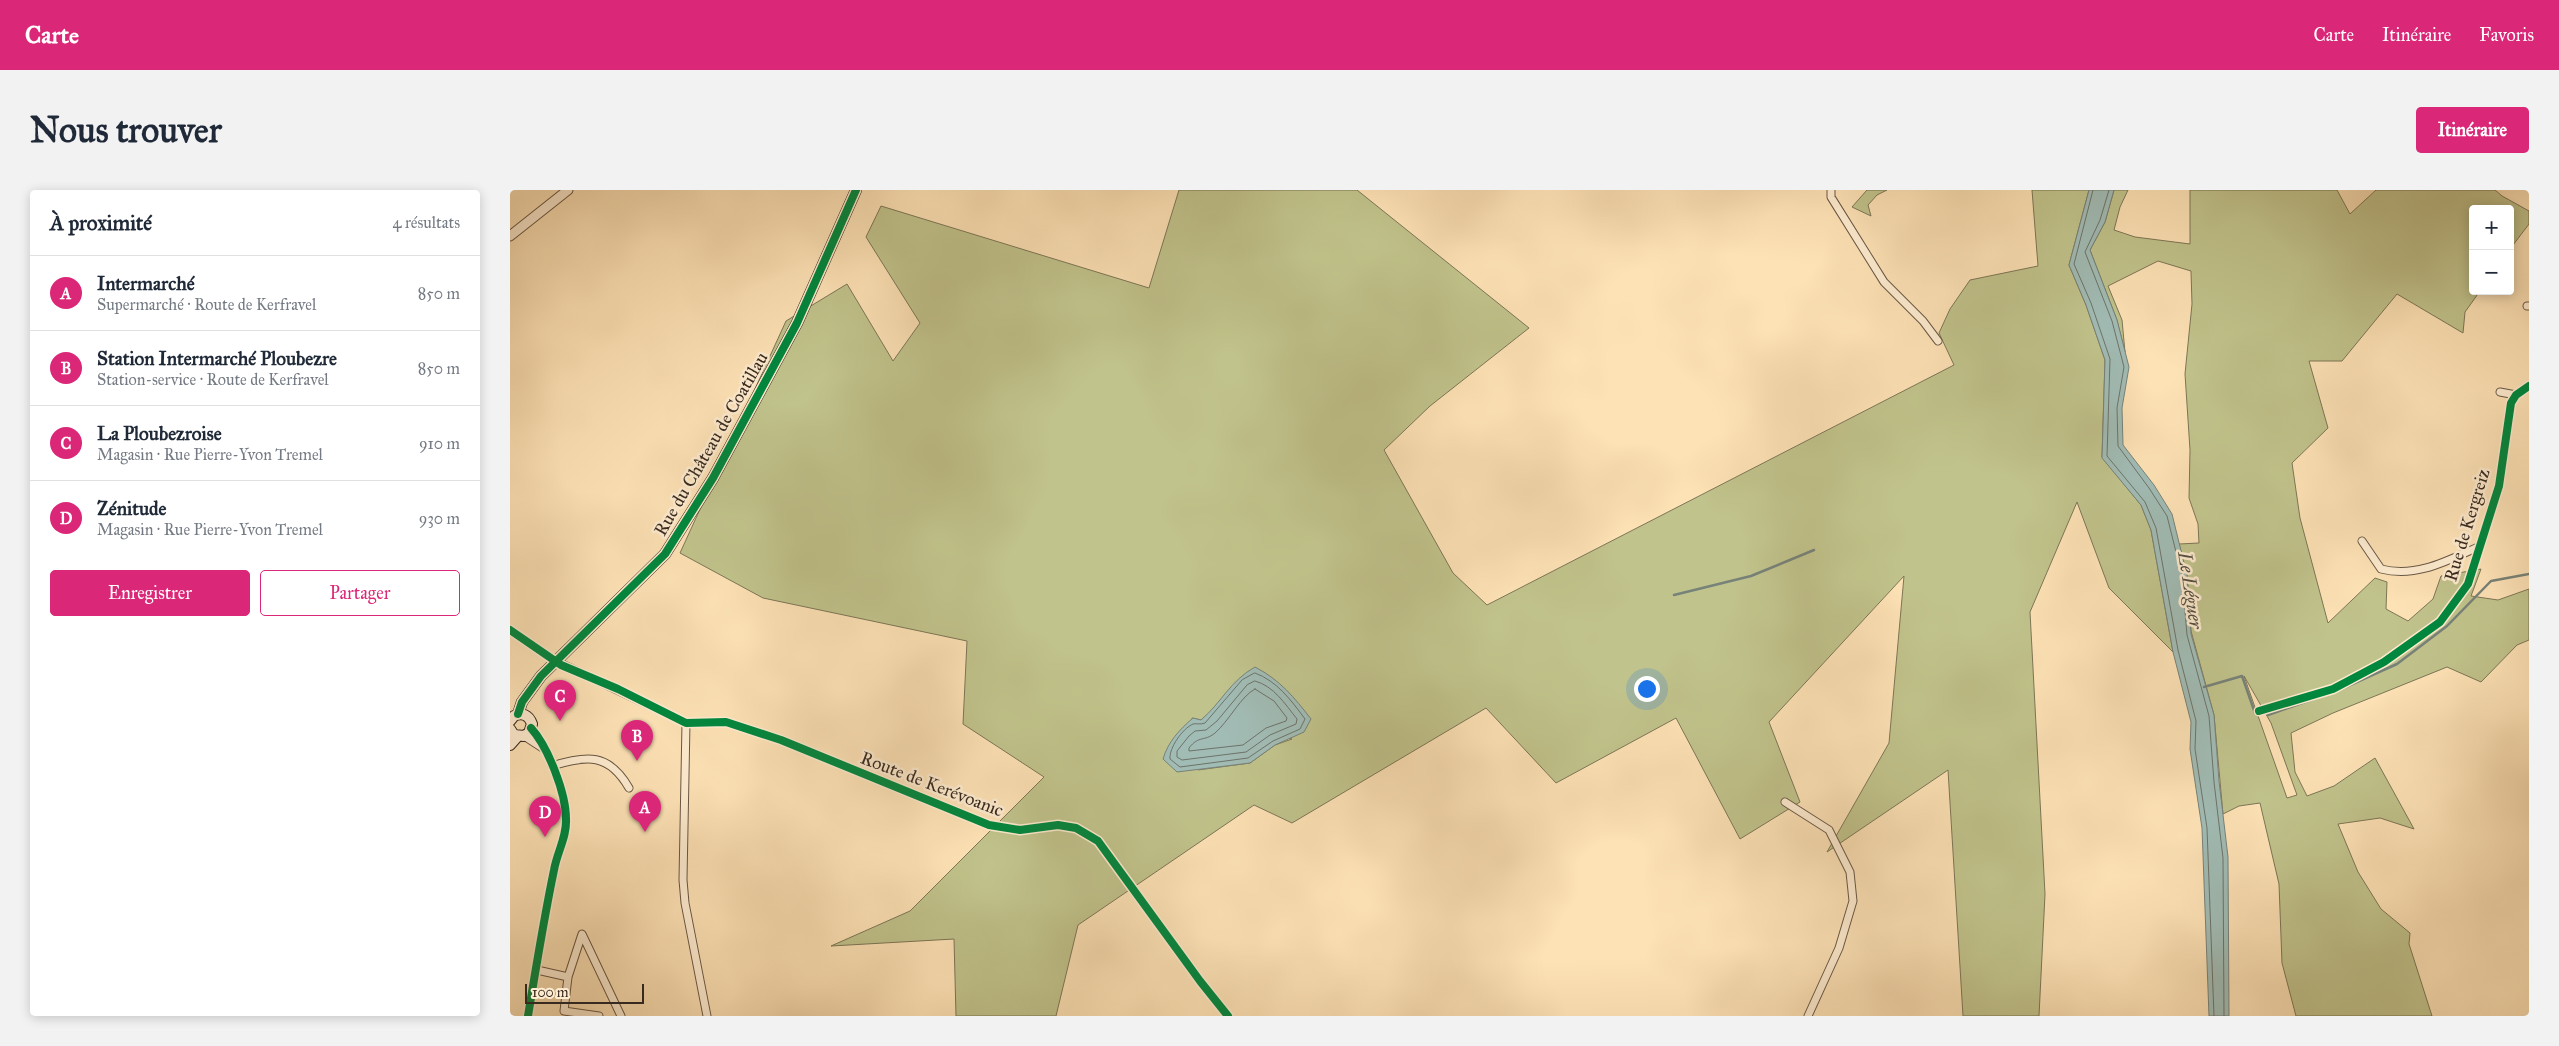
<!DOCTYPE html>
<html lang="fr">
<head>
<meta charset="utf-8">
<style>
	:root { --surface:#fff; --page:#f2f2f3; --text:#1f2937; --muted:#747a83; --line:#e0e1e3; --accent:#db2777 }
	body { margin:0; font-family:"IM FELL Great Primer",serif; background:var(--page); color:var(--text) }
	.controls { position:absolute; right:15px; top:15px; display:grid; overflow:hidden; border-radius:5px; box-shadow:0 2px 12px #0003 }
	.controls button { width:45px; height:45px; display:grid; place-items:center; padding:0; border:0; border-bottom:1px solid var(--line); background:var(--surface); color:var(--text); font:25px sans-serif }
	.scale { position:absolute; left:15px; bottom:12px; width:119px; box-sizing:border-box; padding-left:5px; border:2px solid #392a1f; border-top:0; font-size:14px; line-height:18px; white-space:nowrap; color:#392a1f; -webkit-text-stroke:4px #feecd0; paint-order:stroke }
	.you { position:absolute; left:1136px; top:498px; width:18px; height:18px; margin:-12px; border:4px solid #fff; border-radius:50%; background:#1a73e8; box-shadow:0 0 0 8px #1a73e833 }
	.badge { display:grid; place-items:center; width:32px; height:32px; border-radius:50%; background:var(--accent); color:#fff; font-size:16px; font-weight:700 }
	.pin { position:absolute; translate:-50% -41px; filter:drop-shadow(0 1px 2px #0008) }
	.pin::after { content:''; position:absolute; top:26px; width:18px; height:15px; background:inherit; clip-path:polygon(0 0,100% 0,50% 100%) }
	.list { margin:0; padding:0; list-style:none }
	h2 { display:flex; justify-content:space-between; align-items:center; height:65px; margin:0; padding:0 20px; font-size:21px }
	h2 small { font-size:16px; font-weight:400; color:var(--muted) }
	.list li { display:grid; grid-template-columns:32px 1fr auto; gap:15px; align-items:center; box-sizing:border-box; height:75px; padding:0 20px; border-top:1px solid var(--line) }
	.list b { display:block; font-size:19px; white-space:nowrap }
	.list p { margin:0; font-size:16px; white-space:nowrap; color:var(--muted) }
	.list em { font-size:16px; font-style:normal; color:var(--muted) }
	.actions { display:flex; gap:10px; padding:15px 20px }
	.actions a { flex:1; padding:11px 0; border:1px solid var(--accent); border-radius:5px; text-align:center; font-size:18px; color:var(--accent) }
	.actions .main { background:var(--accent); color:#fff }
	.map { position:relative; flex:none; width:2019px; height:826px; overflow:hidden; border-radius:5px }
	header { display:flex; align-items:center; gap:30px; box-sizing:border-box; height:70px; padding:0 25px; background:var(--accent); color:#fff }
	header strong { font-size:24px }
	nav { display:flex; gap:28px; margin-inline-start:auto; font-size:18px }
	.intro { display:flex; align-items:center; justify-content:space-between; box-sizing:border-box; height:120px; padding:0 30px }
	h1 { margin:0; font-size:35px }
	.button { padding:12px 22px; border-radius:5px; background:var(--accent); color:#fff; font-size:18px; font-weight:700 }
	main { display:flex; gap:30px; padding:0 30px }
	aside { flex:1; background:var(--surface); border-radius:5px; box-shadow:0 2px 12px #0003 }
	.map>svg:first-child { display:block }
</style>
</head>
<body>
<header>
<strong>Carte</strong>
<nav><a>Carte</a><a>Itinéraire</a><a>Favoris</a></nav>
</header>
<div class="intro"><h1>Nous trouver</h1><a class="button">Itinéraire</a></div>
<main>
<aside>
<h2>À proximité<small>4 résultats</small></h2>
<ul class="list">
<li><span class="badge">A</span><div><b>Intermarché</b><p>Supermarché · Route de Kerfravel</p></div><em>850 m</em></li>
<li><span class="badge">B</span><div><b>Station Intermarché Ploubezre</b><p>Station-service · Route de Kerfravel</p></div><em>850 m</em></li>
<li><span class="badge">C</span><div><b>La Ploubezroise</b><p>Magasin · Rue Pierre-Yvon Tremel</p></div><em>910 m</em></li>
<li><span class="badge">D</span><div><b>Zénitude</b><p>Magasin · Rue Pierre-Yvon Tremel</p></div><em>930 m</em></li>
</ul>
<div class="actions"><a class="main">Enregistrer</a><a>Partager</a></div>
</aside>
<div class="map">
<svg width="2019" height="826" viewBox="0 0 2019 826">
	<rect width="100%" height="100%" fill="#fde2b6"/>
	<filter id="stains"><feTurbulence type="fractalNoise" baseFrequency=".004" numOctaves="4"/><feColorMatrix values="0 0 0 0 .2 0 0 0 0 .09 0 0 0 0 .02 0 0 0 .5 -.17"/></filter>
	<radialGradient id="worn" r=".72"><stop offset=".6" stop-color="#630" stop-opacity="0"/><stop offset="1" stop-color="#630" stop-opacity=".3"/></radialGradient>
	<!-- green -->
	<path fill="#c1c38c" stroke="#7d7656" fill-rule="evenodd" d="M 669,0 L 847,0 L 1019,138 L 920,216 L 874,260 L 943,383 L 977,415 L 1444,175 L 1429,143 L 1440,119 L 1460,90 L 1528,76 L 1522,0 L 1579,0 L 1559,75 L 1576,115 L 1595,170 L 1592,267 L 1631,315 L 1641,340 L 1663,462 L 1599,398 L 1567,312 L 1520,422 L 1535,704 L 1529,826 L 1453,826 L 1438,580 L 1317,662 L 1379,553 L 1394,386 L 1259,532 L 1290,612 L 1230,649 L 1166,528 L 1046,593 L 976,518 L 782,633 L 744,615 L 568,735 L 546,826 L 446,826 L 444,749 L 321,756 L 400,721 L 534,587 L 453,534 L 457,451 L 253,408 L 170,363 L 276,131 L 337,94 L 383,171 L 410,133 L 356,47 L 371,16 L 639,98 ZM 700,523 L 782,549 L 765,555 L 740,573 L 688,580 L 682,528 L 691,530 Z
		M 1357,0 L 1377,0 L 1367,5 L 1358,15 L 1361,26 L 1342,17 Z
		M 1604,0 L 1618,0 L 1610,17 L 1604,40 L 1625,47 L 1680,54 L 1680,0 L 1827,0 L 1840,24 L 1866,0 L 1985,0 L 1992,6 L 2019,21 L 2019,34 L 2000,59 L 2000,19 L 1963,19 L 1963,101 L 1970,101 L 1955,122 L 1953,143 L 1887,104 L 1832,171 L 1799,171 L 1818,238 L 1782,273 L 1790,328 L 1818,433 L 1865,388 L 1877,392 L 1876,419 L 1898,431 L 1923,409 L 1931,386 L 1971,379 L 1961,406 L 1988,410 L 2019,399 L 2019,450 L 2007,455 L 1971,492 L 1937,477 L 1823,523 L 1781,543 L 1785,582 L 1797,606 L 1824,596 L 1865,568 L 1904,639 L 1870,628 L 1828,634 L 1848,682 L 1871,719 L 1900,743 L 1899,754 L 1922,826 L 1786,826 L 1772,773 L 1769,694 L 1750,613 L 1729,616 L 1713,624 L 1704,525 L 1681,441 L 1677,385 L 1669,354 L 1689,353 L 1688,334 L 1679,308 L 1680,260 L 1675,184 L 1682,114 L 1681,81 L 1648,71 L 1598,96 L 1612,130 L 1615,162 L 1607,130 L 1580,60 L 1595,32 ZM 1734,486 L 1761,533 L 1787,605 L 1777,608 Z"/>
	<!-- water -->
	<path fill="#a1bcb5" stroke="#778279" d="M 1579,0 L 1604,0 L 1595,32 L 1580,60 L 1607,130 L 1619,177 L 1612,218 L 1613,255 L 1644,295 L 1662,324 L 1677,385 L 1681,444 L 1704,525 L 1709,591 L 1718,667 L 1719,826 L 1699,826 L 1692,638 L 1680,559 L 1681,532 L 1663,462 L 1641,340 L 1631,315 L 1592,268 L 1595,170 L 1576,115 L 1559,75 Z
		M 745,477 C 770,490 784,507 801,529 L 794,542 L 765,555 L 740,573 L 667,582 L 653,569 C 658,552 669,540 683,528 L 691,530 C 712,512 720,491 745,477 Z"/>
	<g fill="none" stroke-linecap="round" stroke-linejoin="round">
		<!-- shore -->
		<path stroke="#6d736a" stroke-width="1" d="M 1583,0 L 1564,74 L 1581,113 L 1600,169 L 1597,266 L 1635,312 L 1646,338 L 1668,460 L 1686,531 L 1685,559 L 1697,638 L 1704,826
			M 1599,0 L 1590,30 L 1575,62 L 1602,131 L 1614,177 L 1607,218 L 1608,256 L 1639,298 L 1657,326 L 1672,386 L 1677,445 L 1699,526 L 1704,592 L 1713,668 L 1714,826
			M 745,483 C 767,491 781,510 795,529 L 790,539 L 763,551 L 738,568 L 670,577 L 660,569 C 659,558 672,539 683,534 C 686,533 690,535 695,533 L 732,490 Z
			M 745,491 C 764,496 775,514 787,529 L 786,534 L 760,545 L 736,562 L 672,570 L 667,567 L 667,561 L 679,546 L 685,541 L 696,540 L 707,531 L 737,495 Z
			M 745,499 L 764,511 L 777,528 L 776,531 L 756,538 L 733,555 L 679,561 L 679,558 C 689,545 694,552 705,543 C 719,531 731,506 745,499 Z"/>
		<!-- stream -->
		<path stroke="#778279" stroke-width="2.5" d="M 1164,405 L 1241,386 L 1304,360
			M 1694,497 L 1732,486 L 1745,523
			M 1758,525 L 1829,500 L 1887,474 L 1937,436 L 1981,391 L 2019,384"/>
		<!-- minor casing -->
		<g stroke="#6a5845" stroke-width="9">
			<path id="minor" d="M 1321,0 L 1321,7 L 1374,92 L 1413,131 L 1428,151
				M 2017,116 L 2019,116
				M 1990,202 L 2006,205
				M 1852,351 L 1871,379 C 1906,388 1937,371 1968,357
				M 46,471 L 176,533 L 216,532 L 271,550 L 479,635 L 510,640 L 548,635 L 566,638 L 588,651 L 690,791 L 718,826
				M 1749,521 L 1823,499 L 1874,472 L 1930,432 L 1958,394 L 1989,296 L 2001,213 L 2006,205 L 2019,196
				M 176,533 L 173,690 L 175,713 L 197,826
				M 14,546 L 34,559
				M 42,576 C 77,565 99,563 119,598
				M 1275,612 L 1319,640 L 1340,682 L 1343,711 L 1329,758 L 1298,826
				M 27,780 L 58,787
				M 18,826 C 26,777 34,728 44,680 C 47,662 57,647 56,629 C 56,603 38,557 21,538
				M 89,826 L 54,821 L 58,787 L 72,744 L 111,826"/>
		</g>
		<!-- tertiary casing -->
		<g stroke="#6a5845" stroke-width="11">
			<path id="tertiary" d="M 0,46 L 58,0"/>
		</g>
		<!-- secondary casing -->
		<g stroke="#392a1f" stroke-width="12">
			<path id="secondary" d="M 8,524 L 12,512 L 31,486 L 155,364 L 203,288 L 287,133 L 346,0
				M 0,531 L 4,526 C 12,522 19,525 22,534 L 19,543 L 14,546 L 4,545 L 0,539
				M 0,555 L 8,546"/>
		</g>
		<!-- minor -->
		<use href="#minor" stroke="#feecd0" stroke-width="7"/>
		<!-- tertiary -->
		<use href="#tertiary" stroke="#feecd0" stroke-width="9"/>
		<!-- secondary -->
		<use href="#secondary" stroke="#feecd0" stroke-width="10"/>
		<!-- cycleway casing -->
		<g stroke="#feecd0" stroke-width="11">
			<path id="cycleway" d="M 0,440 L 51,475 L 108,499 L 176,533 L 216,532 L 271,550 L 479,635 L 510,640 L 548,635 L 566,638 L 588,651 L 690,791 L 718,826
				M 1749,521 L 1823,499 L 1874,472 L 1930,432 L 1958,394 L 1989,296 L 2001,213 L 2006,205 L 2019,196
				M 8,524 L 12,512 L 31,486 L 155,364 L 203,288 L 287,133 L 346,0
				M 18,826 C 26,777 34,728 44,680 C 47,662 57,647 56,629 C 56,603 38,557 21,538"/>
		</g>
		<!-- cycleway -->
		<use href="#cycleway" stroke="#00873e" stroke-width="8"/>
	</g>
	<g text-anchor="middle" stroke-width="5" stroke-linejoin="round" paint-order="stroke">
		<!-- street labels -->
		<g font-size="18" fill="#392a1f" stroke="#feecd0">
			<text transform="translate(201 254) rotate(-60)" y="6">Rue du Château de Coatillau</text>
			<text transform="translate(1957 335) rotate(-73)" y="6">Rue de Kergreiz</text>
			<text transform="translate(422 594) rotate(21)" y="6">Route de Kerévoanic</text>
		</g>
		<!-- water labels -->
		<g font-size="19" font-style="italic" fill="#534e44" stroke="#feecd0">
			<text transform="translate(1681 400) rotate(81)" y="7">Le Léguer</text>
		</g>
	</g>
	<rect width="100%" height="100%" filter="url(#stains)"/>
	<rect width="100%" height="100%" fill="url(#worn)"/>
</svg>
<div class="controls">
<button>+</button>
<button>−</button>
</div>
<div class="scale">100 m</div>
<div class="you"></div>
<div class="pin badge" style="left:135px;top:642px">A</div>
<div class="pin badge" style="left:127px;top:571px">B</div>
<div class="pin badge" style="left:50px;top:531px">C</div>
<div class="pin badge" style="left:35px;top:647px">D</div>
</div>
</main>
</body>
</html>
